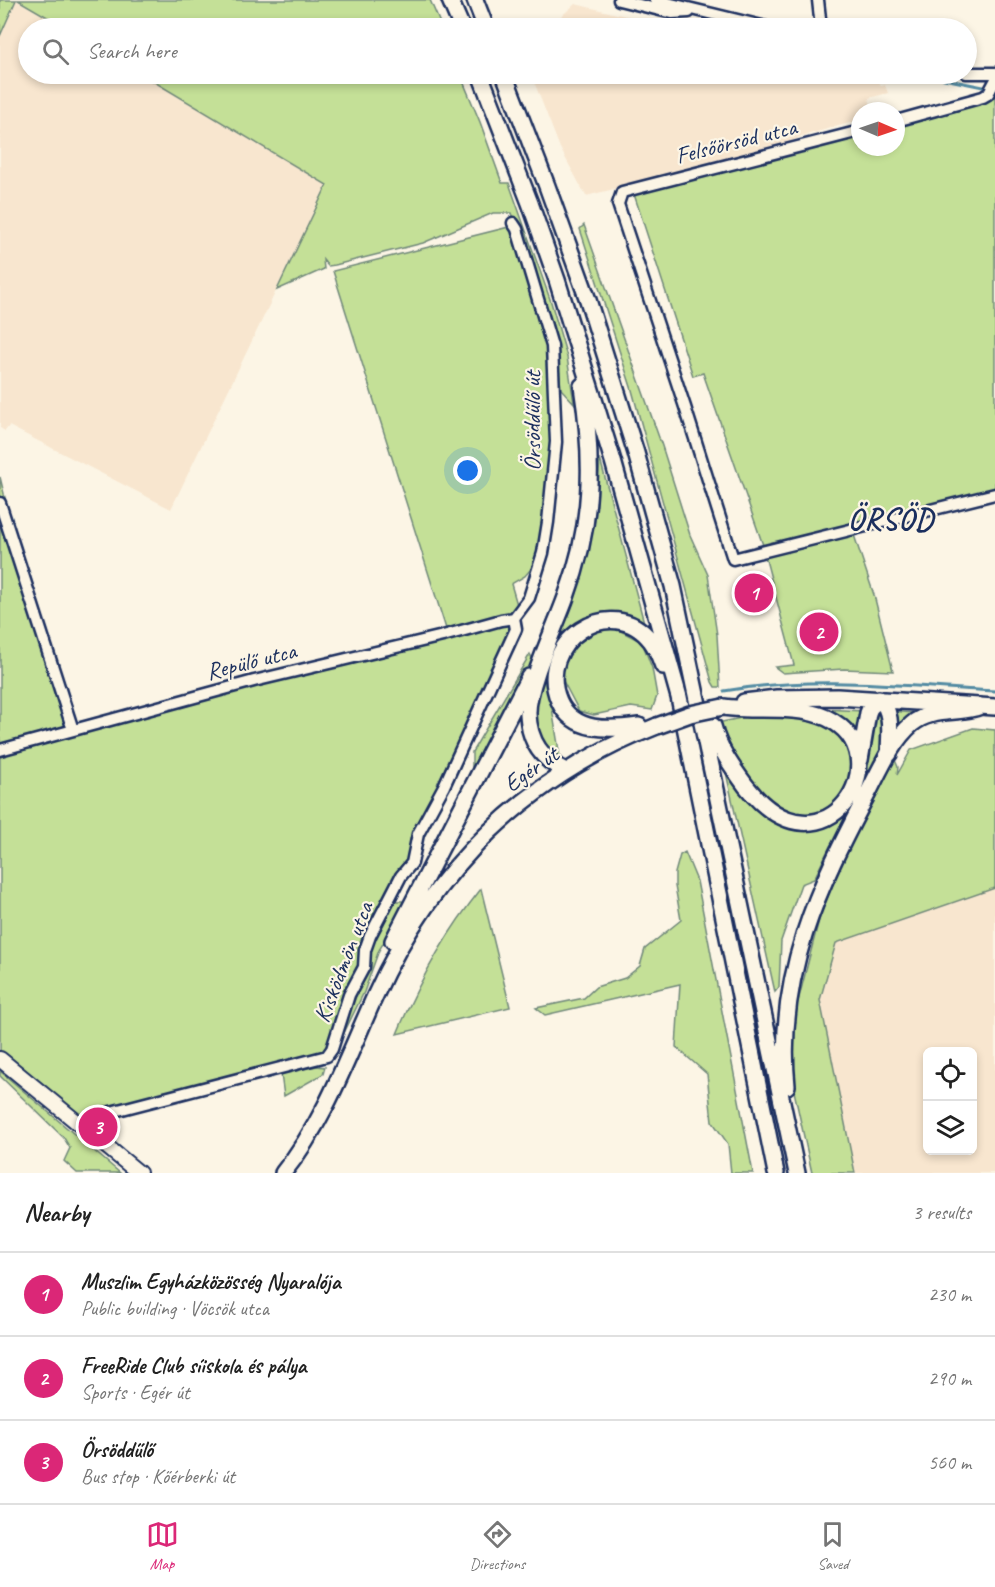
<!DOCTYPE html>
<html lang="en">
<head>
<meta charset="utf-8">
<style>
	:root { --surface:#fff; --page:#f6f6f6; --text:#222; --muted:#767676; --line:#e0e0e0; --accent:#db2777 }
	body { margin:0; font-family:Caveat,sans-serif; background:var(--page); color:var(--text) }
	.controls { position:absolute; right:18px; bottom:18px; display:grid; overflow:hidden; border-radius:9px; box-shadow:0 3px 9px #0003 }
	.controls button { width:54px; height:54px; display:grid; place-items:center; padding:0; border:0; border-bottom:2px solid var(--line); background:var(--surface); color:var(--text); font:30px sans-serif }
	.compass { position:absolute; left:851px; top:102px; width:54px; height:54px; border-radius:50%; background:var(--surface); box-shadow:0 3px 9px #0003; rotate:92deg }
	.you { position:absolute; left:468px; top:471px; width:21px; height:21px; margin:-15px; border:4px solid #fff; border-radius:50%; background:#1a73e8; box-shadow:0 0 0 9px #1a73e833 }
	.badge { display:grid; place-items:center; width:39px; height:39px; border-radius:50%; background:var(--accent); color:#fff; font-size:20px; font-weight:700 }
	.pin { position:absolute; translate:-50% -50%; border:3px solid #fff; box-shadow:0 2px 6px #0006 }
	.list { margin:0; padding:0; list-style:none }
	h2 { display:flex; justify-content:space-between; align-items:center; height:78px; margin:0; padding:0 24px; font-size:26px }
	h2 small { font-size:20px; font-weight:400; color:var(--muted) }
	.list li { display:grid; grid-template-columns:39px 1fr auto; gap:18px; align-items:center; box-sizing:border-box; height:84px; padding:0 24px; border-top:2px solid var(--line) }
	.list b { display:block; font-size:22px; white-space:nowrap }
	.list p { margin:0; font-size:20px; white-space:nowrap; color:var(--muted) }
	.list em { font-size:20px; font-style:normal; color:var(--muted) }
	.icon { flex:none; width:33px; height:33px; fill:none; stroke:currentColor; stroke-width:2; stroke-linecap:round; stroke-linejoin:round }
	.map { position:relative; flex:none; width:995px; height:1173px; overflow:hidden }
	.search { position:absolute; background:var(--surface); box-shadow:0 3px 9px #0003; left:18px; right:18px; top:18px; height:66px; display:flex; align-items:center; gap:15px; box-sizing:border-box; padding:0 21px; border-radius:33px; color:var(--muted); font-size:22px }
	.sheet { height:330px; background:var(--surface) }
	nav { display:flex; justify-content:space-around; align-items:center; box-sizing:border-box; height:84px; border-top:2px solid var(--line); background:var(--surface); font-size:16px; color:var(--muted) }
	nav a { display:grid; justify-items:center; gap:3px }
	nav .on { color:var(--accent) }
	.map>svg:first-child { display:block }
</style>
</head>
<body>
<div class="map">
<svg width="995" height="1173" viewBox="0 0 995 1173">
	<rect width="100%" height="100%" fill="#fcf5e5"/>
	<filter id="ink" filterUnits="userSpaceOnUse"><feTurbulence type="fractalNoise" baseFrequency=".0167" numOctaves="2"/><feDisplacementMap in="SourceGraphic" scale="12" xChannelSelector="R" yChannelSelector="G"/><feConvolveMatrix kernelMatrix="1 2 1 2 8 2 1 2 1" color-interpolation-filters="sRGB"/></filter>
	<g filter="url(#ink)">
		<!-- built -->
		<path fill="#f8e6cf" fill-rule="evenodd" d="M 16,0 L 66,28 L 28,28 L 28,74 L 141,74 L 327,185 L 171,509 L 9,426 L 5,431 L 0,428 L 0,36 Z
			M 575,4 L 676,28 L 521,28 L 558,19 Z
			M 531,74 L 865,74 L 877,76 L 881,86 L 885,85 L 888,93 L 869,98 L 872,111 L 860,111 L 860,120 L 802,136 L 781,147 L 586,196 L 560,148 Z
			M 995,888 L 995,1173 L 855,1173 L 819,1000 L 836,943 ZM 928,1052 L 972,1052 L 972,1150 L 928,1150 Z"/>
		<!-- green -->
		<path fill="#c4e097" stroke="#70887a" stroke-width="1.5" d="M 0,0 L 16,0 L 0,36 Z
			M 18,0 L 430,0 L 442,28 L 66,28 Z
			M 141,74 L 460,74 L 480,122 L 502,183 L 509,183 L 551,302 L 567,357 L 574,403 L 561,389 L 557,347 L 511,213 L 493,213 L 423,243 L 335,265 L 328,266 L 323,260 L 324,269 L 277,290 L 327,185 Z
			M 995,92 L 995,490 L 764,548 L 703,373 L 693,376 L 633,191 L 860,133 L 860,147 L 896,147 L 896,123 L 985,102 Z
			M 584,225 L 662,446 L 690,535 L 708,575 L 717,635 L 720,687 L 715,687 L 712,682 L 632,390 L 580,229 Z
			M 513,226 L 552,349 L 556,416 L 540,558 L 525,576 L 511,584 L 518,608 L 516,623 L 417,846 L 370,936 L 332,1049 L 80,1124 L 0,1059 L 0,477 L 23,573 L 73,730 L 447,632 L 333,271 Z
			M 600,459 L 646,630 L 618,617 L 593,616 L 568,631 L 555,656 L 549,690 L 560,757 L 552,756 L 536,729 L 534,701 L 554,642 L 575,596 L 595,520 Z
			M 854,535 L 874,595 L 893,671 L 844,669 L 783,673 L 775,667 L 794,665 L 765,556 Z
			M 603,628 L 617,629 L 642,642 L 652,668 L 657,696 L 652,710 L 631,707 L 594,715 L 579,711 L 562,679 L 566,658 L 572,647 Z
			M 530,654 L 533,660 L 476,768 L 472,767 L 472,752 Z
			M 823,709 L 864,711 L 859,743 Z
			M 891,711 L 914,713 L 892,737 Z
			M 876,714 L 880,715 L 883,749 L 844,825 L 830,846 L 814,879 L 801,884 L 781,941 L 779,987 L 775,992 L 725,768 C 741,782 749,803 771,818 C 782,825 793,826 806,827 C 865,833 868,757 874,716 Z
			M 755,715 C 777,716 828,717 843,735 C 848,741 851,753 855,761 L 843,802 L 811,817 L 785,814 L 748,782 L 722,739 L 717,723 Z
			M 973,728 L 995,730 L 995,888 L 836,943 L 820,1000 L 855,1173 L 812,1173 L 790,1073 L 794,1017 L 820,916 L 842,862 L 895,760 L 898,767 L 897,775 L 911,750 Z
			M 685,852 L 697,881 L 753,1173 L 731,1173 L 728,1144 L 712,1121 L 707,1074 L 676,1047 L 680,984 L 545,1015 L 536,1008 L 584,998 L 596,987 L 625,978 L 640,966 L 645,949 L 681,920 L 675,886 L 675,873 L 680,855 Z
			M 481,889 L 510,1007 L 397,1034 C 419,981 445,934 481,889 Z
			M 393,901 L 402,901 L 407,905 L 379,950 L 364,992 L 341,1039 L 339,1038 L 366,971 L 372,944 Z
			M 317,1066 L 325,1067 L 323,1074 L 284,1096 L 281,1074 Z
			M 0,1071 L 120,1173 L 77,1173 L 64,1161 L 70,1148 L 64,1138 L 0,1076 Z"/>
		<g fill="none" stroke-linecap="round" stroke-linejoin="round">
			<!-- stream -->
			<path stroke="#538ba3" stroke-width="3" d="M 706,21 L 734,28
				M 920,74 L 988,88
				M 724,691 C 813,675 905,686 995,691"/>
			<!-- street casing -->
			<g stroke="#1b2f5e" stroke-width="15">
				<path id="street" d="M 619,0 L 672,13 L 689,12
					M 655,0 L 770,28
					M 818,0 L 821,28
					M 966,73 L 995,73
					M 896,121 L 983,97 L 988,94 L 995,81
					M 860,131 L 622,192 L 618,204 L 685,407 L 733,559 L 995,494
					M 513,223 L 517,229 L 552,346 L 556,442 L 548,522 L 543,553 L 529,598 L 514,618
					M 0,503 L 73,730
					M 0,750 L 254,681 L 443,636 L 501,620 L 514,618
					M 80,1124 L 99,1115 L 327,1056 L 332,1049 L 349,995 L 364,967 L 365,950 L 370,936 L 401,876 L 412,863 L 418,834 L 444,786 L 516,629 L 514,618"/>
			</g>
			<!-- secondary casing -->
			<g stroke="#1b2f5e" stroke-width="18">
				<path id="secondary" d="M 0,1059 L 139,1173"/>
			</g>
			<!-- primary casing -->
			<g stroke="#1b2f5e" stroke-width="20">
				<path id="primary" d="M 450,0 L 462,28
					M 475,0 L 486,28
					M 480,74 L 530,203 L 557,280 L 613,461 L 679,697 L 776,1173
					M 504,74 L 547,186 L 588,300 L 636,453 L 673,586 L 797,1173
					M 879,699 C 894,711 889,736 889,754
					M 744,702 L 777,698 L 837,697 L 995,707
					M 639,726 C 610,730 573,733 559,701 C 534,643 612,590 651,641 C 657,649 660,658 663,666
					M 713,726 C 719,749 732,767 746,786 C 824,885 905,755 827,718 C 796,704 756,712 723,707
					M 860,760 L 868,713 L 870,708 L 879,699
					M 566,771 C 542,760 529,741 528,714 C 527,685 556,626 566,597 C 593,524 594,462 582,386
					M 393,941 L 529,677
					M 787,1086 C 776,976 818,887 868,793 C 880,770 892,741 912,724 C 932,707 959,715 981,706
					M 283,1173 C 325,1121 348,1056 375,996 C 432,869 528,776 657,726"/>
			</g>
			<!-- street -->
			<use href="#street" stroke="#fcf5e5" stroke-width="10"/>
			<!-- secondary -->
			<use href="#secondary" stroke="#fcf5e5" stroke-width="14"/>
			<!-- primary -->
			<use href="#primary" stroke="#fcf5e5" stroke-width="15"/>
			<!-- primary-bridge casing -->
			<g stroke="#1b2f5e" stroke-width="20" stroke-linecap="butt">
				<path id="primary-bridge" d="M 657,726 L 690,714 L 723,707"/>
			</g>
			<!-- primary-bridge -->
			<use href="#primary-bridge" stroke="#fcf5e5" stroke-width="15"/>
		</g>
	</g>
	<g text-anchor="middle" stroke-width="4.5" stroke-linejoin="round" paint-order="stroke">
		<!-- street labels -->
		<g font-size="24" fill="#1b2f5e" stroke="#fcf5e5">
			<text transform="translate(736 141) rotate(-14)" y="8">Felsőörsöd utca</text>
			<text transform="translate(532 421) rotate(-90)" y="8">Örsöddűlő út</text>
			<text transform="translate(251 661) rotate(-14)" y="8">Repülő utca</text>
			<text transform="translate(531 769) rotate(-35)" y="8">Egér út</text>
			<text transform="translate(343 962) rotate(-69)" y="8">Kisködmön utca</text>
		</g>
		<!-- district labels -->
		<g font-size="30" font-weight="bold" letter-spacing="1.5" fill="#1b2f5e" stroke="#fcf5e5">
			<text x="891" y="529">ÖRSÖD</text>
		</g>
	</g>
</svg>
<div class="controls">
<button><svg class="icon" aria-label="locate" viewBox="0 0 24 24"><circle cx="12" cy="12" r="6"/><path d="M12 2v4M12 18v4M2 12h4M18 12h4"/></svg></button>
<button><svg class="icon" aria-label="layers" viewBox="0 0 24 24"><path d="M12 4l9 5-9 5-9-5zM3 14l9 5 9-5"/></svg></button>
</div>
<svg class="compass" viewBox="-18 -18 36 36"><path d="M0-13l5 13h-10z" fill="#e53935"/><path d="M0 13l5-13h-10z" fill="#767676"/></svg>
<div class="you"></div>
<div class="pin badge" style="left:754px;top:593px">1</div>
<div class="pin badge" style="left:819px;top:632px">2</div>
<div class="pin badge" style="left:98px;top:1127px">3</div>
<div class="search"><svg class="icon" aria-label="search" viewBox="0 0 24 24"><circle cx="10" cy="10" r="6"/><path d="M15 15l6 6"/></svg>Search here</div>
</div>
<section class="sheet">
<h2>Nearby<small>3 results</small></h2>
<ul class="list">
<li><span class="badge">1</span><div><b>Muszlim Egyházközösség Nyaralója</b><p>Public building · Vöcsök utca</p></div><em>230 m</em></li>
<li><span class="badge">2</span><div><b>FreeRide Club síiskola és pálya</b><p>Sports · Egér út</p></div><em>290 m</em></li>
<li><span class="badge">3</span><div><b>Örsöddűlő</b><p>Bus stop · Kőérberki út</p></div><em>560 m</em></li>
</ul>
</section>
<nav>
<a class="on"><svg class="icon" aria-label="map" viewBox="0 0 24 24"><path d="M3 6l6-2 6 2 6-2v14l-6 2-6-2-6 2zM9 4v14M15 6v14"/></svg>Map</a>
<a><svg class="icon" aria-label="directions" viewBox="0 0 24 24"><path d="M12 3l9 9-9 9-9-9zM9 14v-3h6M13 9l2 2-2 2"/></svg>Directions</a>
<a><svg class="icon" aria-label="saved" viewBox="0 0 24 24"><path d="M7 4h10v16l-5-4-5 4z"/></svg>Saved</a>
</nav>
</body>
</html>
